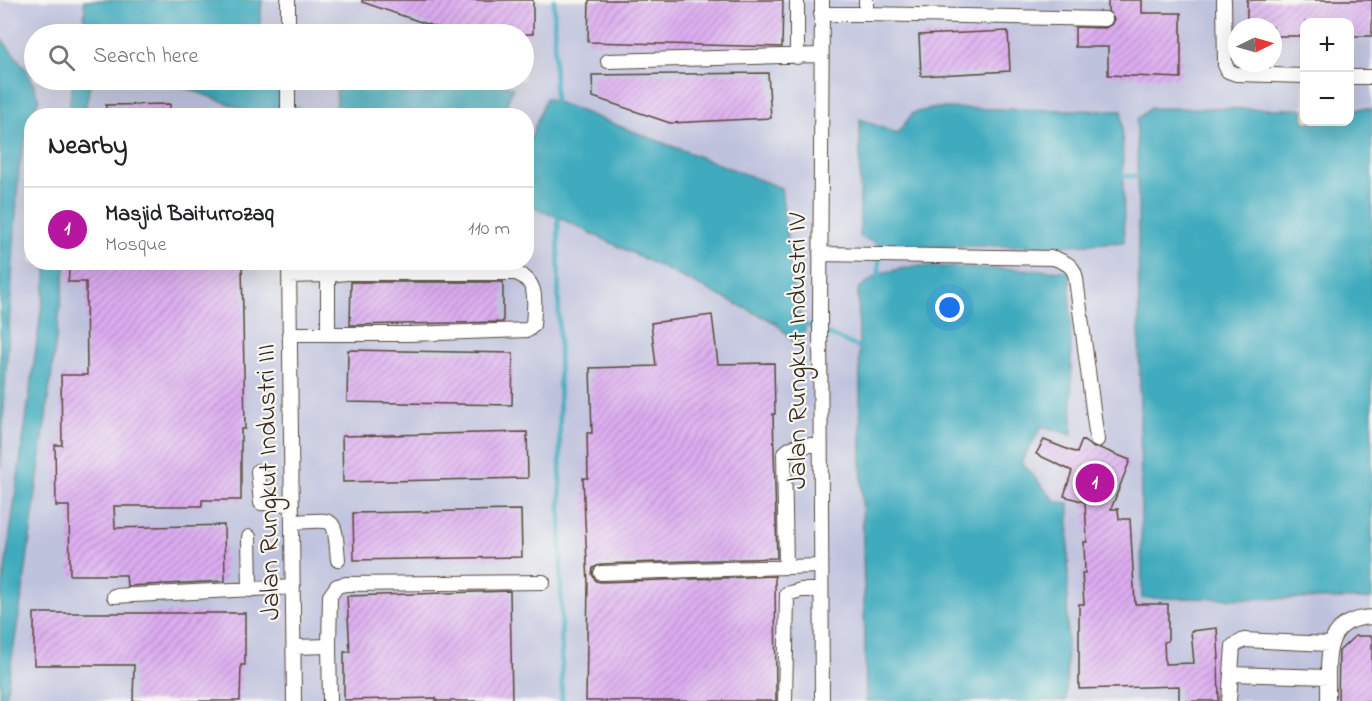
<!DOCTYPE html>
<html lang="en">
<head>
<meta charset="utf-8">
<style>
	:root { --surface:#fff; --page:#f2f2f2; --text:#202124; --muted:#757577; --line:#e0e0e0; --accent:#b5179e }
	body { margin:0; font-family:"Indie Flower",sans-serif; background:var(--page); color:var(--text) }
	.controls { position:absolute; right:18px; top:18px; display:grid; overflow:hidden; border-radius:12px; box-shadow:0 6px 24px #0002 }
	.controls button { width:54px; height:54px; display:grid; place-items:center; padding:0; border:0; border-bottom:2px solid var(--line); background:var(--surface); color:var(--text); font:30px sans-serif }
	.compass { position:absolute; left:1228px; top:18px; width:54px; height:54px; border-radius:50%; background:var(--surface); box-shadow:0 6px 24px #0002; rotate:85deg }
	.you { position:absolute; left:950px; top:308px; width:21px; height:21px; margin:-15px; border:4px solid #fff; border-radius:50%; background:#1a73e8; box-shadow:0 0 0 9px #1a73e833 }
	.badge { display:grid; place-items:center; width:39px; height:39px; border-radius:50%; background:var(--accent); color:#fff; font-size:20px; font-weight:700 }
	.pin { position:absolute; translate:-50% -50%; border:3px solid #fff; box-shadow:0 2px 6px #0006 }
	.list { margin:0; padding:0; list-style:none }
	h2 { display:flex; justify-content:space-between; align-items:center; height:78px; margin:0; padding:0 24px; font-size:26px }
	h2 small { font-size:20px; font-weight:400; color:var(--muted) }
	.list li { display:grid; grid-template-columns:39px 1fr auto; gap:18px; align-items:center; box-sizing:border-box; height:84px; padding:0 24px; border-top:2px solid var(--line) }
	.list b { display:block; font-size:22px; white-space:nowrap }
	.list p { margin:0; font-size:20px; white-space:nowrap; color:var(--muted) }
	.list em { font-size:20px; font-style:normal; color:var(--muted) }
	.icon { flex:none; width:33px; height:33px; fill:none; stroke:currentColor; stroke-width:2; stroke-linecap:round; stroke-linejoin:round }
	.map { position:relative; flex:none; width:1372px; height:701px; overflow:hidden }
	.search { position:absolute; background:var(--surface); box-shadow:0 6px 24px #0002; left:24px; top:24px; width:510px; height:66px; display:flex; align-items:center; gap:15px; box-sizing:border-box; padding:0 21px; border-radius:33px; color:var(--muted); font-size:22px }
	.panel { position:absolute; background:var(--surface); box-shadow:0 6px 24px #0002; left:24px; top:108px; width:510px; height:162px; border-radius:24px }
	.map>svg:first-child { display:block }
</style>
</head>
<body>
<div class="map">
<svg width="1372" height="701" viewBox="0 0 1372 701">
	<defs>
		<pattern id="building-hatch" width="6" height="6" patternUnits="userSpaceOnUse" patternTransform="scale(1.5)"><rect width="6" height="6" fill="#dcacf0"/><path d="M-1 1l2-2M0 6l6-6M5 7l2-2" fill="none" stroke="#b48cc2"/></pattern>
	</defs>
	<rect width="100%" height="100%" fill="#f6f6f2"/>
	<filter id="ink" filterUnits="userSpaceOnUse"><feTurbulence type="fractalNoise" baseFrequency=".0167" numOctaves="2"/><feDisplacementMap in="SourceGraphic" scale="12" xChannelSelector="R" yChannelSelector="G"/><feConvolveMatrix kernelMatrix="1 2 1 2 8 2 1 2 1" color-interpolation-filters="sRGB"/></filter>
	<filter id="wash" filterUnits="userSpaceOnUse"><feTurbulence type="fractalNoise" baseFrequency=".008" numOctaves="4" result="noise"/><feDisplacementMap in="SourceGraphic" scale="24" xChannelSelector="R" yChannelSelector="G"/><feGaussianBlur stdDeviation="1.35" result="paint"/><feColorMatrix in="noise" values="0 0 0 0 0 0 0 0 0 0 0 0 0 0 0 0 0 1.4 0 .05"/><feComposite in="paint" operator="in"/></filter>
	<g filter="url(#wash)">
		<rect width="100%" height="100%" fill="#f5e9d8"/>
		<!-- industrial -->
		<path fill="#bfc2dd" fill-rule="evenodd" d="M 0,0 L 1372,0 L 1372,701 L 0,701 ZM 1304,22 L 1350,22 L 1350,122 L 1304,122 ZM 1237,27 L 1273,27 L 1273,63 L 1237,63 ZM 34,34 L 524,34 L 524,80 L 34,80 ZM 32,116 L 526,116 L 526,262 L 32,262 Z"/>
		<!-- water -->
		<path fill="#3fabbe" stroke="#3d6a6e" stroke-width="1.5" d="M 84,0 L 262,0 L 259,34 L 81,34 L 85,11 Z
			M 0,37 L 28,72 L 39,99 L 31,116 L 19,166 L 0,468 Z
			M 73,80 L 91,80 L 84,115 L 68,115 Z
			M 165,80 L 275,80 L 284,88 L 278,115 L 259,115 Z
			M 336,80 L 491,80 L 513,88 L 502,115 L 327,115 L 337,106 Z
			M 546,98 L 781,188 L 794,294 L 805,331 L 797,345 L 776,323 L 558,217 L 527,205 L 527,147 Z
			M 937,108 L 1122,111 L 1124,242 L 1070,245 L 887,247 L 860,237 L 860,119 L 897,134 L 913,113 Z
			M 1151,108 L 1304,109 L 1304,122 L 1350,122 L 1350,109 L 1372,109 L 1372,599 L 1142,598 L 1137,119 Z
			M 48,263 L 66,263 L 24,583 L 5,701 L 0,701 L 0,605 Z
			M 915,266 L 1070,271 L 1072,435 L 1042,426 L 1021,462 L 1056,502 L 1069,503 L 1066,701 L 866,701 L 858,289 L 881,273 Z"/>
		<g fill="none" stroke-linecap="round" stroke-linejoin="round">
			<!-- stream -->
			<path stroke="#3fabbe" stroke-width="4.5" d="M 554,0 L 555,105
				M 291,106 L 314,116
				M 1119,176 L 1143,176
				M 558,213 L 562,701
				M 879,240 L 879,280
				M 799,322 L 863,349"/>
		</g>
		<g id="blocks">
			<!-- building -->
			<path fill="url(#building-hatch)" d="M 362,0 L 533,0 L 533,34 L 456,34 L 362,2 Z
				M 589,0 L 783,0 L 782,47 L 588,42 Z
				M 1108,0 L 1142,0 L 1142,13 L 1181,13 L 1181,78 L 1108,75 L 1108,47 L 1075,47 L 1075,27 L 1105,28 L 1112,24 L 1114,19 L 1108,11 Z
				M 1247,0 L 1372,0 L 1372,36 L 1350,36 L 1350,22 L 1305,22 L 1305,36 L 1273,36 L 1273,27 L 1247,27 Z
				M 1008,31 L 1010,71 L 921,76 L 919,35 Z
				M 768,73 L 771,118 L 670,123 L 593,97 L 592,75 Z
				M 170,104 L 170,116 L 106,116 L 106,105 Z
				M 70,262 L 242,262 L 245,429 L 241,429 L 241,500 L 202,500 L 202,506 L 114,506 L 115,528 L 224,525 L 225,581 L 127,586 L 126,575 L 70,575 L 69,506 L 56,506 L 55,445 L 62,445 L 61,375 L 87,375 L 86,282 L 68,282 Z
				M 351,282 L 503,282 L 503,322 L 350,325 Z
				M 712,315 L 718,364 L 774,363 L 775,414 L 773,414 L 777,558 L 601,564 L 593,568 L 592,574 L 596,581 L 601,582 L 775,576 L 776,701 L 586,701 L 588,584 L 583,478 L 588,478 L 587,433 L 592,433 L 590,368 L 656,366 L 651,323 Z
				M 348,350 L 513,353 L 512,405 L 347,402 Z
				M 527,432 L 528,478 L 343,482 L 342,436 Z
				M 1044,440 L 1077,453 L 1082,440 L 1094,448 L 1100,448 L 1130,460 L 1111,509 L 1118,509 L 1119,519 L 1130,519 L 1135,604 L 1168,604 L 1168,641 L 1164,642 L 1165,664 L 1194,663 L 1191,631 L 1217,628 L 1219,659 L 1218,659 L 1219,701 L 1179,701 L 1179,686 L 1079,689 L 1079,604 L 1084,604 L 1082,573 L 1085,573 L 1084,542 L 1087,542 L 1085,502 L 1064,496 L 1072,471 L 1036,454 Z
				M 521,510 L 522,557 L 354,560 L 353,513 Z
				M 510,591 L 512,701 L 436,701 L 436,698 L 344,700 L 344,652 L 350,652 L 347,596 Z
				M 34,613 L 245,613 L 245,665 L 241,665 L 240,701 L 133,701 L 134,665 L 34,665 Z
				M 1355,636 L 1372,636 L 1372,701 L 1338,701 L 1339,651 Z"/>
		</g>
	</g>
	<g filter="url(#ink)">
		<use href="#blocks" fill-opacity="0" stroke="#57473a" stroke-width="1.5"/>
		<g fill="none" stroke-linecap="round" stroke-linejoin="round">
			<!-- minor casing -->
			<g stroke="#57473a" stroke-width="16">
				<path id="minor" d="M 288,0 L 288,34
					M 797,0 L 797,57
					M 1224,0 L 1225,65 L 1228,71 L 1236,74 L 1304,76
					M 821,14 L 866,14 L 866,0
					M 866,14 L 1105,19
					M 608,61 L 821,55
					M 1350,77 L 1372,77
					M 288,80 L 288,116
					M 820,254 L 1054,258 C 1066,263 1074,265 1076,279 L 1097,440
					M 289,262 L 294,701
					M 289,276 L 328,275 L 328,334
					M 289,334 L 409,334 L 528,330 L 533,325 C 534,304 540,282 516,273 L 347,273 L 328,275
					M 258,471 L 261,503 L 292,504
					M 292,522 C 337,520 334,514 338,560
					M 249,537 L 250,590
					M 786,567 L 784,454 C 793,443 807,445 820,445
					M 601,573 L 820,566
					M 114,596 L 293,587
					M 329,646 L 330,596 L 337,586 L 346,584 L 543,582
					M 294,647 L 329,646 L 330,701
					M 1231,674 L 1328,677
					M 785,701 L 787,594 L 801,590 L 821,590
					M 822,701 L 820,314 L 822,0
					M 1229,701 L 1233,646 L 1244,640 L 1329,644
					M 1328,701 C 1329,662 1320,619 1372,617"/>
			</g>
			<!-- minor -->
			<use href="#minor" stroke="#fff" stroke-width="14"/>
		</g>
	</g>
	<g text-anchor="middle" stroke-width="4.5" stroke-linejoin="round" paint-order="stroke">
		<!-- street labels -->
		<g font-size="27" fill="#3b2a1e" stroke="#f6f6f2">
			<text transform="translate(796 351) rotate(-90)" y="9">Jalan Rungkut Industri IV</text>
			<text transform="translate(267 482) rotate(-91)" y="9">Jalan Rungkut Industri III</text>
		</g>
	</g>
</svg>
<div class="controls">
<button>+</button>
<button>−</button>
</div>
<svg class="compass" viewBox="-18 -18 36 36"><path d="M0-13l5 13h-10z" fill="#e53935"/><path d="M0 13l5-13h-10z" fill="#757577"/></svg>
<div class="you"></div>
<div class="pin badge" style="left:1095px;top:483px">1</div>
<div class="search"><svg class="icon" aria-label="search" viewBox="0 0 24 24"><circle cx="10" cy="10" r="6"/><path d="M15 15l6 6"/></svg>Search here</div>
<section class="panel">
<h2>Nearby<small></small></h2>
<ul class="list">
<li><span class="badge">1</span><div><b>Masjid Baiturrozaq</b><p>Mosque</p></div><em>110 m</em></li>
</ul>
</section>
</div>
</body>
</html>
